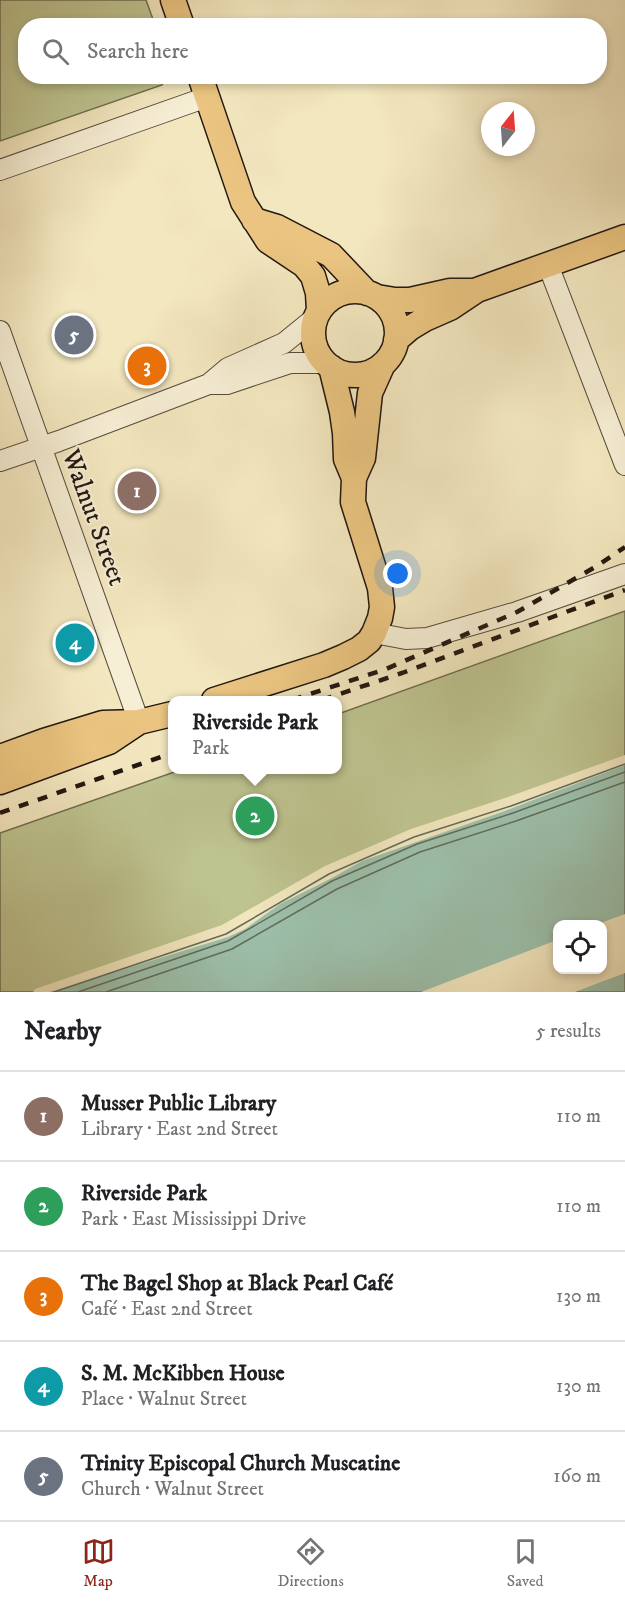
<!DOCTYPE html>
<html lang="en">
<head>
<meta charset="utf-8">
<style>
	:root { --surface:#fff; --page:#f2f2f2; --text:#202124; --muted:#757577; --line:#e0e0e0; --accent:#8f2418 }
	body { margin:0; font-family:"IM FELL DW Pica",serif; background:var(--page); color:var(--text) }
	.controls { position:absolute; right:18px; bottom:18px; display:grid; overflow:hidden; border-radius:12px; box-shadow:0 3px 9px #0003 }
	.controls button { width:54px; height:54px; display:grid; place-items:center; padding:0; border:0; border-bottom:2px solid var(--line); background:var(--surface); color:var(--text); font:30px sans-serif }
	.compass { position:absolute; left:481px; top:102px; width:54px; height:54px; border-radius:50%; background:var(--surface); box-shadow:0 3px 9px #0003; rotate:17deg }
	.you { position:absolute; left:398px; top:574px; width:21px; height:21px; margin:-15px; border:4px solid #fff; border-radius:50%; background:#1a73e8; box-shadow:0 0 0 9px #1a73e833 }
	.badge { display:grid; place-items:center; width:39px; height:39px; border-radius:50%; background:var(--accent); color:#fff; font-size:20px; font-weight:700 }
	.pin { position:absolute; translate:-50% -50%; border:3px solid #fff; box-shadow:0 2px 6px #0006 }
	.popup { position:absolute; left:168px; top:696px; width:174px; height:78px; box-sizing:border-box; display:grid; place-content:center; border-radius:12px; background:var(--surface); filter:drop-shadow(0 2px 4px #0005); font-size:20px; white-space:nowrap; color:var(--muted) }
	.popup b { font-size:22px; color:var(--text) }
	.popup::after { content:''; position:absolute; left:50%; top:100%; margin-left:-12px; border:12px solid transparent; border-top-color:var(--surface) }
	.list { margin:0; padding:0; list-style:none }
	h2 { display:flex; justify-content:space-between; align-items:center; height:78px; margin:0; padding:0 24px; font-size:26px }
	h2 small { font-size:20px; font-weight:400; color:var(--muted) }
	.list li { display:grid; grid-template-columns:39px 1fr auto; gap:18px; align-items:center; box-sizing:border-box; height:90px; padding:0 24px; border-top:2px solid var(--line) }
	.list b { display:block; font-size:22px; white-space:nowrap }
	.list p { margin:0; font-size:20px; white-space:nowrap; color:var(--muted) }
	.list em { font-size:20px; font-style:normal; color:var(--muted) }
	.icon { flex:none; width:33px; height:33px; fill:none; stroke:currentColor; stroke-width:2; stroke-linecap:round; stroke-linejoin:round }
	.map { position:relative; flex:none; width:625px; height:992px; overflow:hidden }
	.search { position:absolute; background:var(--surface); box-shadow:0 3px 9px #0003; left:18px; right:18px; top:18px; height:66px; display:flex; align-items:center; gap:15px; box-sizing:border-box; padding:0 21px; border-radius:24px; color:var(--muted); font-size:22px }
	.sheet { height:528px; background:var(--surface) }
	nav { display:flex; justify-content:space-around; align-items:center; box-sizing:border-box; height:84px; border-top:2px solid var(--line); background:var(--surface); font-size:16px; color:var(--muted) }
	nav a { display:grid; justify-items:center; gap:3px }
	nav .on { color:var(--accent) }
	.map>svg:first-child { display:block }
</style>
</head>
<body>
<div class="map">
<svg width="625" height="992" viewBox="0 0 625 992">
	<rect width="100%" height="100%" fill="#f3e7bf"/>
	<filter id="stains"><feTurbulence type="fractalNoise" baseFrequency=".00333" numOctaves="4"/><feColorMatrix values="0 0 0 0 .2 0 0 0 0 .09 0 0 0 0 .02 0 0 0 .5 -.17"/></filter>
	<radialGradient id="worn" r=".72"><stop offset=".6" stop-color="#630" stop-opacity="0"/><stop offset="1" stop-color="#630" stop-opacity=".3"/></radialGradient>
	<!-- green -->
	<path fill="#bec490" stroke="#706e50" stroke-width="1.5" d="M 0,0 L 146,0 L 155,25 L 26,26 L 26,76 L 167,77 L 162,85 L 0,141 Z
		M 625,611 L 625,758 L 224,928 L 36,992 L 0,992 L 0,833 L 180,770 L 338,770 L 338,714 Z"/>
	<!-- water -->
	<path fill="#9dc1ac" stroke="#6c7d6e" stroke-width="1.5" fill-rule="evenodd" d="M 625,758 L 625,992 L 36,992 L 224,928 L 327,869 ZM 558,924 L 602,924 L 602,969 L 558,969 Z"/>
	<!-- pier -->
	<path fill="#f3e7bf" d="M 625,755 L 625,765 L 502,812 L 362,861 L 330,879 L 280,904 L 245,929 L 228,937 L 50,992 L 33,992 L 35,989 L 222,925 L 325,866 L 411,829 L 508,797 Z
		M 625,914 L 625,973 L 601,982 L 575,992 L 421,992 L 557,940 L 558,969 L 602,969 L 602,924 L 598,924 Z"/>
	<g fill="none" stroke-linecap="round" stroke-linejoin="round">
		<!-- shore -->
		<path stroke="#606c5e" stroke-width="1.5" d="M 54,992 L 226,934 L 329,874 L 414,837 L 511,806 L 625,764
			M 78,992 L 228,941 L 332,881 L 417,844 L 513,813 L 625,772
			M 106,992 L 232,949 L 337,889 L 420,852 L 516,821 L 625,782"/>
		<!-- minor casing -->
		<g stroke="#564b3c" stroke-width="22">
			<path id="minor" d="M 0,170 L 207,97
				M 548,265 L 625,465
				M 0,331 L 139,722
				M 209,384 L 227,384 L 290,363 L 325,363
				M 0,461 L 59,441 L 209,384 L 228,368 L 284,343 L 316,317
				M 374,633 L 406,639 L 427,638 L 517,612 L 625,574"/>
		</g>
		<!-- major casing -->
		<g stroke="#221710" stroke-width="27">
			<path id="major" d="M 173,0 L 182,26
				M 200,76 L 243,202 L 268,241 L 304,265 L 313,276 L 318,293 L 319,311
				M 254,220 L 277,227 L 331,255 L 367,293
				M313 333a42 42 0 1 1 84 0a42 42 0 1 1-84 0Z
				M 377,297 L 395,300 L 410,300 L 450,291 L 472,291
				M 396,340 L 410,328 L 425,319 L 450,308 L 477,290 L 625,237
				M 354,478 L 363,458 L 370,393 L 383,364
				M 214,700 L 324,665 L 343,657 L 359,649 L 369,641 L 374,633 L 380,618 L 382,607 L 380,588 L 353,502 L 354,478 L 346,459 L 345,433 L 342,412 L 331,367
				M 0,757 L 44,741 L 103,723 L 139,722 L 172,714
				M 0,782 L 109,742 L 139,722"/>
		</g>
		<!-- minor -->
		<use href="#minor" stroke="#f7efd5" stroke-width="20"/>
		<!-- major -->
		<use href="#major" stroke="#eac480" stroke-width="24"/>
		<!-- rail -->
		<path stroke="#221710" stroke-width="4.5" stroke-dasharray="10 10" stroke-linecap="butt" d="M 292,700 L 386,669 L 517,612 L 597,566 L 625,547
			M 322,700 L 402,673 L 625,590
			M 0,813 L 172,753"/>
	</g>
	<g text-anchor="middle" stroke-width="4.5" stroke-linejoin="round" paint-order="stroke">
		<!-- street labels -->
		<g font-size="26" fill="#221710" stroke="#f7efd5">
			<text transform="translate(95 517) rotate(70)" y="9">Walnut Street</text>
		</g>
	</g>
	<rect width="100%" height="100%" filter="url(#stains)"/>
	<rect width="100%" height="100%" fill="url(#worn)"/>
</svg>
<div class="controls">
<button><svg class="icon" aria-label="locate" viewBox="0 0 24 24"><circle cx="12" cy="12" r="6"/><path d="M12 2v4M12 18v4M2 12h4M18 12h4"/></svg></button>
</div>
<svg class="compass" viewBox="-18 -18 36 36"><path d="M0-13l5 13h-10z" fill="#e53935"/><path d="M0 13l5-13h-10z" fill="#757577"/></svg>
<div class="you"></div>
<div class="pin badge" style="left:137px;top:491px;background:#8d6e63">1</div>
<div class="pin badge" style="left:255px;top:816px;background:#2e9e5b">2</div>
<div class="popup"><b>Riverside Park</b>Park</div>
<div class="pin badge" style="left:147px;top:366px;background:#e8710a">3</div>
<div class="pin badge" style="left:75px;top:643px;background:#0f9aa8">4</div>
<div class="pin badge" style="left:74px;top:335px;background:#6b7280">5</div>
<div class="search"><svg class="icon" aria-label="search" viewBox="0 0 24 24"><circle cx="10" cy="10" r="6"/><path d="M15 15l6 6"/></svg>Search here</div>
</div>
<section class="sheet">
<h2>Nearby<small>5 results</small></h2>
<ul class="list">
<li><span class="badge" style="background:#8d6e63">1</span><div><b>Musser Public Library</b><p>Library · East 2nd Street</p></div><em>110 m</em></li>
<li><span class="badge" style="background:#2e9e5b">2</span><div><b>Riverside Park</b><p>Park · East Mississippi Drive</p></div><em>110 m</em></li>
<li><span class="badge" style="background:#e8710a">3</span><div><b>The Bagel Shop at Black Pearl Café</b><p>Café · East 2nd Street</p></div><em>130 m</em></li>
<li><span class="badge" style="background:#0f9aa8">4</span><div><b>S. M. McKibben House</b><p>Place · Walnut Street</p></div><em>130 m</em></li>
<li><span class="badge" style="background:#6b7280">5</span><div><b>Trinity Episcopal Church Muscatine</b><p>Church · Walnut Street</p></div><em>160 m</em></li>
</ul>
</section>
<nav>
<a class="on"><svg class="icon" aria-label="map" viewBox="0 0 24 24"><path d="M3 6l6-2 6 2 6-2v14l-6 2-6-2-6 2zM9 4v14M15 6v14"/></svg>Map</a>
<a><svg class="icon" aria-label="directions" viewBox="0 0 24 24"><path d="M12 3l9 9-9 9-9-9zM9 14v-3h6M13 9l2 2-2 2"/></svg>Directions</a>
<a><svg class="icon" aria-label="saved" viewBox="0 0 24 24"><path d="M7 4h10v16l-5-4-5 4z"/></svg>Saved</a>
</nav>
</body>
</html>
